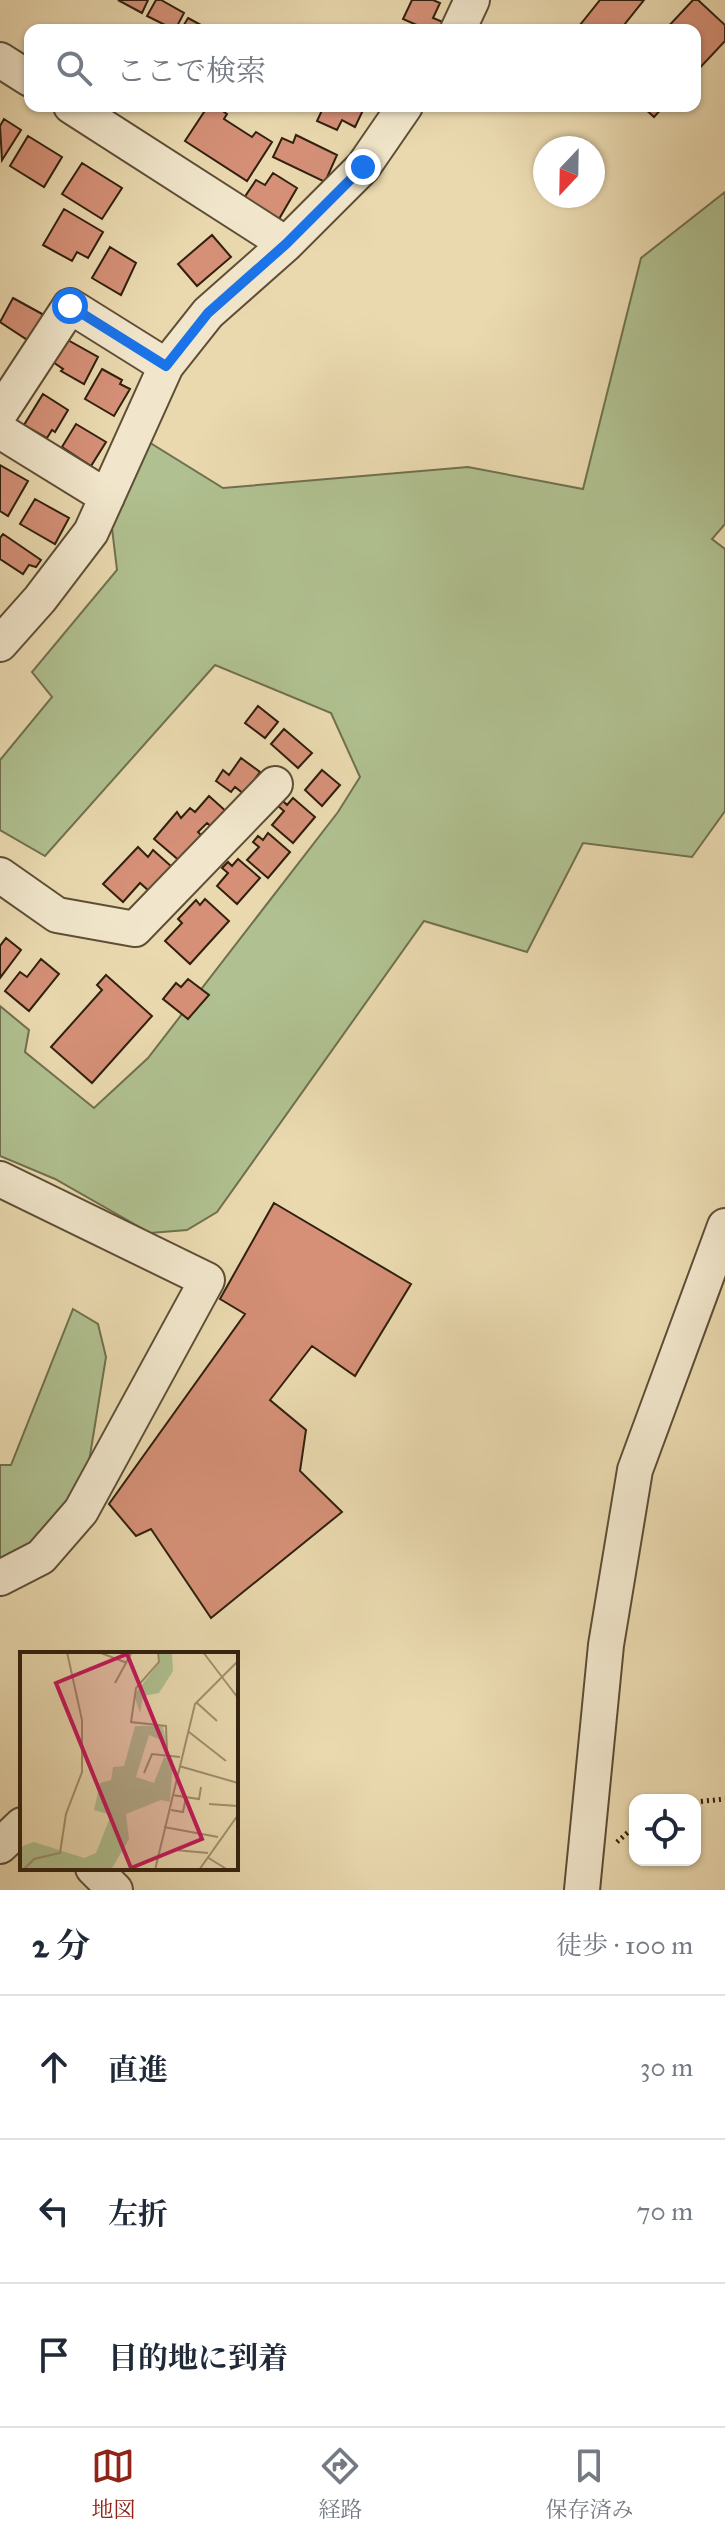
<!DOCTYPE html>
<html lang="ja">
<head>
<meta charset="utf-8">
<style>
	:root { --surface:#fff; --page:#f2f2f3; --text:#1f2937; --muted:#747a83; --line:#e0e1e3; --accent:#8f2418 }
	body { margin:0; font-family:"IM FELL Great Primer","Noto Serif JP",serif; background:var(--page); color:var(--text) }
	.controls { position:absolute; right:24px; bottom:24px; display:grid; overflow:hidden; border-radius:16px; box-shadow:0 2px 6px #0004 }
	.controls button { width:72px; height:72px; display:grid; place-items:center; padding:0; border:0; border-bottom:2px solid var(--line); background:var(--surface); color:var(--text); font:40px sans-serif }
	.compass { position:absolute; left:533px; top:136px; width:72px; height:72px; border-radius:50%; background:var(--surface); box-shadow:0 2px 6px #0004; rotate:202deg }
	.stop { position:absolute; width:24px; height:24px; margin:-18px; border:6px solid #1a73e8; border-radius:50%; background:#fff }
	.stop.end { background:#1a73e8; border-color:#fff; box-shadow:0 2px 8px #0008 }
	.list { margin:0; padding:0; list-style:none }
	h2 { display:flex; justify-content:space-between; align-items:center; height:104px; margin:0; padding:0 32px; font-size:34px }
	h2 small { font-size:26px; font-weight:400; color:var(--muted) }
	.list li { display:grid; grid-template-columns:52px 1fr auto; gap:24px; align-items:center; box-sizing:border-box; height:144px; padding:0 32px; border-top:2px solid var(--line) }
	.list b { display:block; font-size:30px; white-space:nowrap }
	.list em { font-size:26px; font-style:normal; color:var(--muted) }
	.icon { flex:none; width:44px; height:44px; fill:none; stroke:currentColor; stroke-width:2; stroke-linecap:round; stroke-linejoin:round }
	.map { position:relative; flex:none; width:725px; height:1890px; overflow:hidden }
	.search { position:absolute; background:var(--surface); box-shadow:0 2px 6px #0004; left:24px; right:24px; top:24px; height:88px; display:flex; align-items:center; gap:20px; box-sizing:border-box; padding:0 28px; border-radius:16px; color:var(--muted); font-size:30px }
	.sheet { height:536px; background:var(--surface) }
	nav { display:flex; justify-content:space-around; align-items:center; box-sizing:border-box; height:112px; border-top:2px solid var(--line); background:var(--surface); font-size:22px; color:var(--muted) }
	nav a { display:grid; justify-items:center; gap:4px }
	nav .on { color:var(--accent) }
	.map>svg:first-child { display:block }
</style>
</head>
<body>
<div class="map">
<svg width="725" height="1890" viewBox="0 0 725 1890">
	<rect width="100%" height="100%" fill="#ead9af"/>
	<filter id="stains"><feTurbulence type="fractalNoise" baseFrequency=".0025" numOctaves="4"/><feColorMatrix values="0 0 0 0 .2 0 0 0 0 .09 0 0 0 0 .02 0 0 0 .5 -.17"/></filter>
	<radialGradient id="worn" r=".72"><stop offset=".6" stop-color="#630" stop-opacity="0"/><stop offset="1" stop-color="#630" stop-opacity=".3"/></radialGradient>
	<!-- green -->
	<path fill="#b0c090" stroke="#70704e" stroke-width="2" d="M 725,192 L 725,524 L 712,539 L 725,549 L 725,811 L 692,857 L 583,843 L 527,952 L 424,921 L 217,1212 L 187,1230 L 150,1233 L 55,1179 L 0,1156 L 0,1006 L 29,1030 L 25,1052 L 94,1108 L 148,1058 L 338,812 L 360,777 L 331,713 L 215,665 L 45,856 L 0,830 L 0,760 L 52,697 L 32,672 L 117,570 L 111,520 L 147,441 L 223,488 L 468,467 L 583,489 L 641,258 Z
		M 73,1309 L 98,1324 L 106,1357 L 81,1511 L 0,1574 L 0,1465 L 11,1465 Z"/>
	<!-- building -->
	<path fill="#d59077" stroke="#30200d" stroke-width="2" d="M 118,0 L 148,0 L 142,13 Z
		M 156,0 L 161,0 L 184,13 L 175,30 L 147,16 Z
		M 412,0 L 433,0 L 440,3 L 433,18 L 443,22 L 440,30 L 428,30 L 403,19 Z
		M 600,0 L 644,0 L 620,30 L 576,30 Z
		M 693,0 L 698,0 L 725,25 L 725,41 L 695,73 L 695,30 L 665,30 Z
		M 188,18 L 210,30 L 181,30 Z
		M 208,106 L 215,106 L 227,114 L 224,119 L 252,137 L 256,132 L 272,142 L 247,181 L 185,141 Z
		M 324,106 L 365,106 L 355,127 L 342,120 L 337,130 L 317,121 Z
		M 642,106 L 664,106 L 654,117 Z
		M 4,119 L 21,130 L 2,160 L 0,126 Z
		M 296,135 L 337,155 L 325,182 L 273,157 L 282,138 L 293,143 Z
		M 28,136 L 62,157 L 44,187 L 10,166 Z
		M 82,163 L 122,188 L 102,219 L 62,194 Z
		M 273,173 L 297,188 L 279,219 L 244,198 L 256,180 L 265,185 Z
		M 64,209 L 103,232 L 88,258 L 77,252 L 72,261 L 43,245 Z
		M 212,235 L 231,257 L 197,286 L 178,264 Z
		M 110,247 L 136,263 L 121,295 L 92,278 Z
		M 13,298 L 44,315 L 29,341 L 0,322 Z
		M 66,339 L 98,357 L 84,384 L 61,371 L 63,369 L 53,362 Z
		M 102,369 L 122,380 L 120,384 L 130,389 L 114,416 L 85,399 Z
		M 43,394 L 68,410 L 55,432 L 52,430 L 47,438 L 24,425 Z
		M 76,424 L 106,442 L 91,466 L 62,447 Z
		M 0,465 L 28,481 L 8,516 L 0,511 Z
		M 35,499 L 69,518 L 55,544 L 20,524 Z
		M 3,534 L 41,560 L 36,567 L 29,565 L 23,574 L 0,559 L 0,538 Z
		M 258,706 L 278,722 L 265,738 L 245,723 Z
		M 284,729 L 312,753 L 298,768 L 271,744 Z
		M 241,758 L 260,772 L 244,794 L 235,787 L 231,792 L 216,781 L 223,770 L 229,775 Z
		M 322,770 L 340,785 L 322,806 L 305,790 Z
		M 209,796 L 228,813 L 214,829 L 207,823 L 198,832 L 203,837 L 181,862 L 154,839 L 177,812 L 181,818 L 190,808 L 195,812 Z
		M 293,798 L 315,817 L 293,843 L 272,825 L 284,811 L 278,806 L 283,801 L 287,805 Z
		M 268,833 L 290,852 L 268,878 L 247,860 L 259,847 L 253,842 L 258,836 L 263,840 Z
		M 138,847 L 148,857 L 153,850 L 172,867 L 149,891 L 140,883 L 123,902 L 103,884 Z
		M 238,859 L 260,878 L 237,904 L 217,886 L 228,873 L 222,868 L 228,862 L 232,866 Z
		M 205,899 L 229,921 L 190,964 L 165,941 L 182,923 L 178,919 L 196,900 L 200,905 Z
		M 6,938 L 21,950 L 0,978 L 0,946 Z
		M 41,959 L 59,974 L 29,1011 L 5,991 L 20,972 L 27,977 Z
		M 106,975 L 152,1016 L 92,1083 L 51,1047 L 102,990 L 97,985 Z
		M 188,979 L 209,995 L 188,1019 L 163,999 L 176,983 L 181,987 Z
		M 274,1203 L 411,1284 L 355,1376 L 312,1346 L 270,1400 L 306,1430 L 300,1471 L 342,1512 L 211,1618 L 151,1529 L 136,1536 L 109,1504 L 245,1314 L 220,1299 Z"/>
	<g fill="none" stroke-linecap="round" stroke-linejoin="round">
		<!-- minor casing -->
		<g stroke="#5e4e36" stroke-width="38">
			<path id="minor" d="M 458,30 L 472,0
				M 0,60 L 30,79
				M 71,106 L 286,244
				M 0,413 L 70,306 L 166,366
				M 0,431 L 107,497
				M 0,644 L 40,599 L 91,532 L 166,366 L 208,313 L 286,244 L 363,167 L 405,106
				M 0,875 L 57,915 L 135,929 L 275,784
				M 0,1179 L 207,1280 L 81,1511 L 41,1557 L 0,1578
				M 0,1846 L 22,1825
				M 93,1868 L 115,1890
				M 582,1890 L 606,1645 L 635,1470 L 725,1226"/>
		</g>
		<!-- path -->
		<path stroke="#30200d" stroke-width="5" stroke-dasharray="2 4" stroke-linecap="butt" d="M 695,1802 L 725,1799
			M 617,1842 L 635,1826"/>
		<!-- minor -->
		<use href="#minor" stroke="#f1e6cb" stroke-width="34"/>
	</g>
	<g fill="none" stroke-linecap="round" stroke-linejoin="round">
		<!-- route -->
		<path stroke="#1a73e8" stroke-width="10" d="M 70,306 L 166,366 L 208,313 L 286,244 L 363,167"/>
	</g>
	<!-- overview -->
	<g transform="translate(20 1652)">
		<rect width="218" height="218" fill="#ead9af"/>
		<path d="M 138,0 L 152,0 L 153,19 L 139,41 L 123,44 L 120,61 L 114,43 L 139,11 ZM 115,74 L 143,74 L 146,90 L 129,83 L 116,125 L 134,131 L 144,105 L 153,108 L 150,150 L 141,148 L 106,162 L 109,187 L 91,218 L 0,218 L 0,195 L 14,190 L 64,206 L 76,201 L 91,163 L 74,158 L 80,131 L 91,128 L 93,115 L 104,114 Z" fill="#b0c090"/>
		<path fill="none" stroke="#a08f6e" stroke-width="2" d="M 138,0 L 139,10 L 116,36 L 111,70 L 146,74 L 147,101M 183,0 L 218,46M 81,1 L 107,11M 95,31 L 112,0M 176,50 L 197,69M 169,80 L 206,109M 159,114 L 218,131M 124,121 L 132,102 L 160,105M 152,143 L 179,147 L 181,135M 189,152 L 218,154M 151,158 L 163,160 L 166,145M 144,175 L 198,185M 155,198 L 188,201M 187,205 L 208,218M 3,218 L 14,207 L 40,201 L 46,162 L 62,120 L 62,68 L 47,0M 135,218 L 175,52 L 218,9M 179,218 L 218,163"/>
		<path fill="#c2185b" fill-opacity="0.15" stroke="#c2185b" stroke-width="4" d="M 107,2 L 182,187 L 111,216 L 36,31 Z"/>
		<rect width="218" height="218" fill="none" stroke="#30200d" stroke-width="4"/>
	</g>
	<rect width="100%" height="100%" filter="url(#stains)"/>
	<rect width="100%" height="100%" fill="url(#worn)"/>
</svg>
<div class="controls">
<button><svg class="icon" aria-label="locate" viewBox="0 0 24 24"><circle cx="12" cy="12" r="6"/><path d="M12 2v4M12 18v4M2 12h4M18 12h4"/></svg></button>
</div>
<svg class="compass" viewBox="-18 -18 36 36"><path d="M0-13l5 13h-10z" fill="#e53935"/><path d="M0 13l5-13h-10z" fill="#747a83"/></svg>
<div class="stop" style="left:70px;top:306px"></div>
<div class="stop end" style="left:363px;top:167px"></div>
<div class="search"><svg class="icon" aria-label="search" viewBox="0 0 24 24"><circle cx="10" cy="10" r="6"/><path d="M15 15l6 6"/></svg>ここで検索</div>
</div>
<section class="sheet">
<h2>2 分<small>徒歩 · 100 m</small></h2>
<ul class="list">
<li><svg class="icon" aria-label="ahead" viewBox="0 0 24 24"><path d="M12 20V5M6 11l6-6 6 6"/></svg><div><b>直進</b></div><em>30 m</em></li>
<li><svg class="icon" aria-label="left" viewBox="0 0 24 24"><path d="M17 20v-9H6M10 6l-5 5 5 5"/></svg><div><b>左折</b></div><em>70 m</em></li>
<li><svg class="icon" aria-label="arrive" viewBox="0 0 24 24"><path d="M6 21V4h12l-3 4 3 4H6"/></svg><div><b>目的地に到着</b></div></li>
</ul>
</section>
<nav>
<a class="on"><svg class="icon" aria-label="map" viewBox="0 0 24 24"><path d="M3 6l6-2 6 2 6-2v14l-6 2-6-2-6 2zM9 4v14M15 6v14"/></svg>地図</a>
<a><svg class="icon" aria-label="directions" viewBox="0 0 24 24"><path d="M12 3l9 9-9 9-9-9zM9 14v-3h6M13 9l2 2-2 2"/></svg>経路</a>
<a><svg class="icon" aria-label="saved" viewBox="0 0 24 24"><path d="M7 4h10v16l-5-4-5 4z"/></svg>保存済み</a>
</nav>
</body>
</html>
